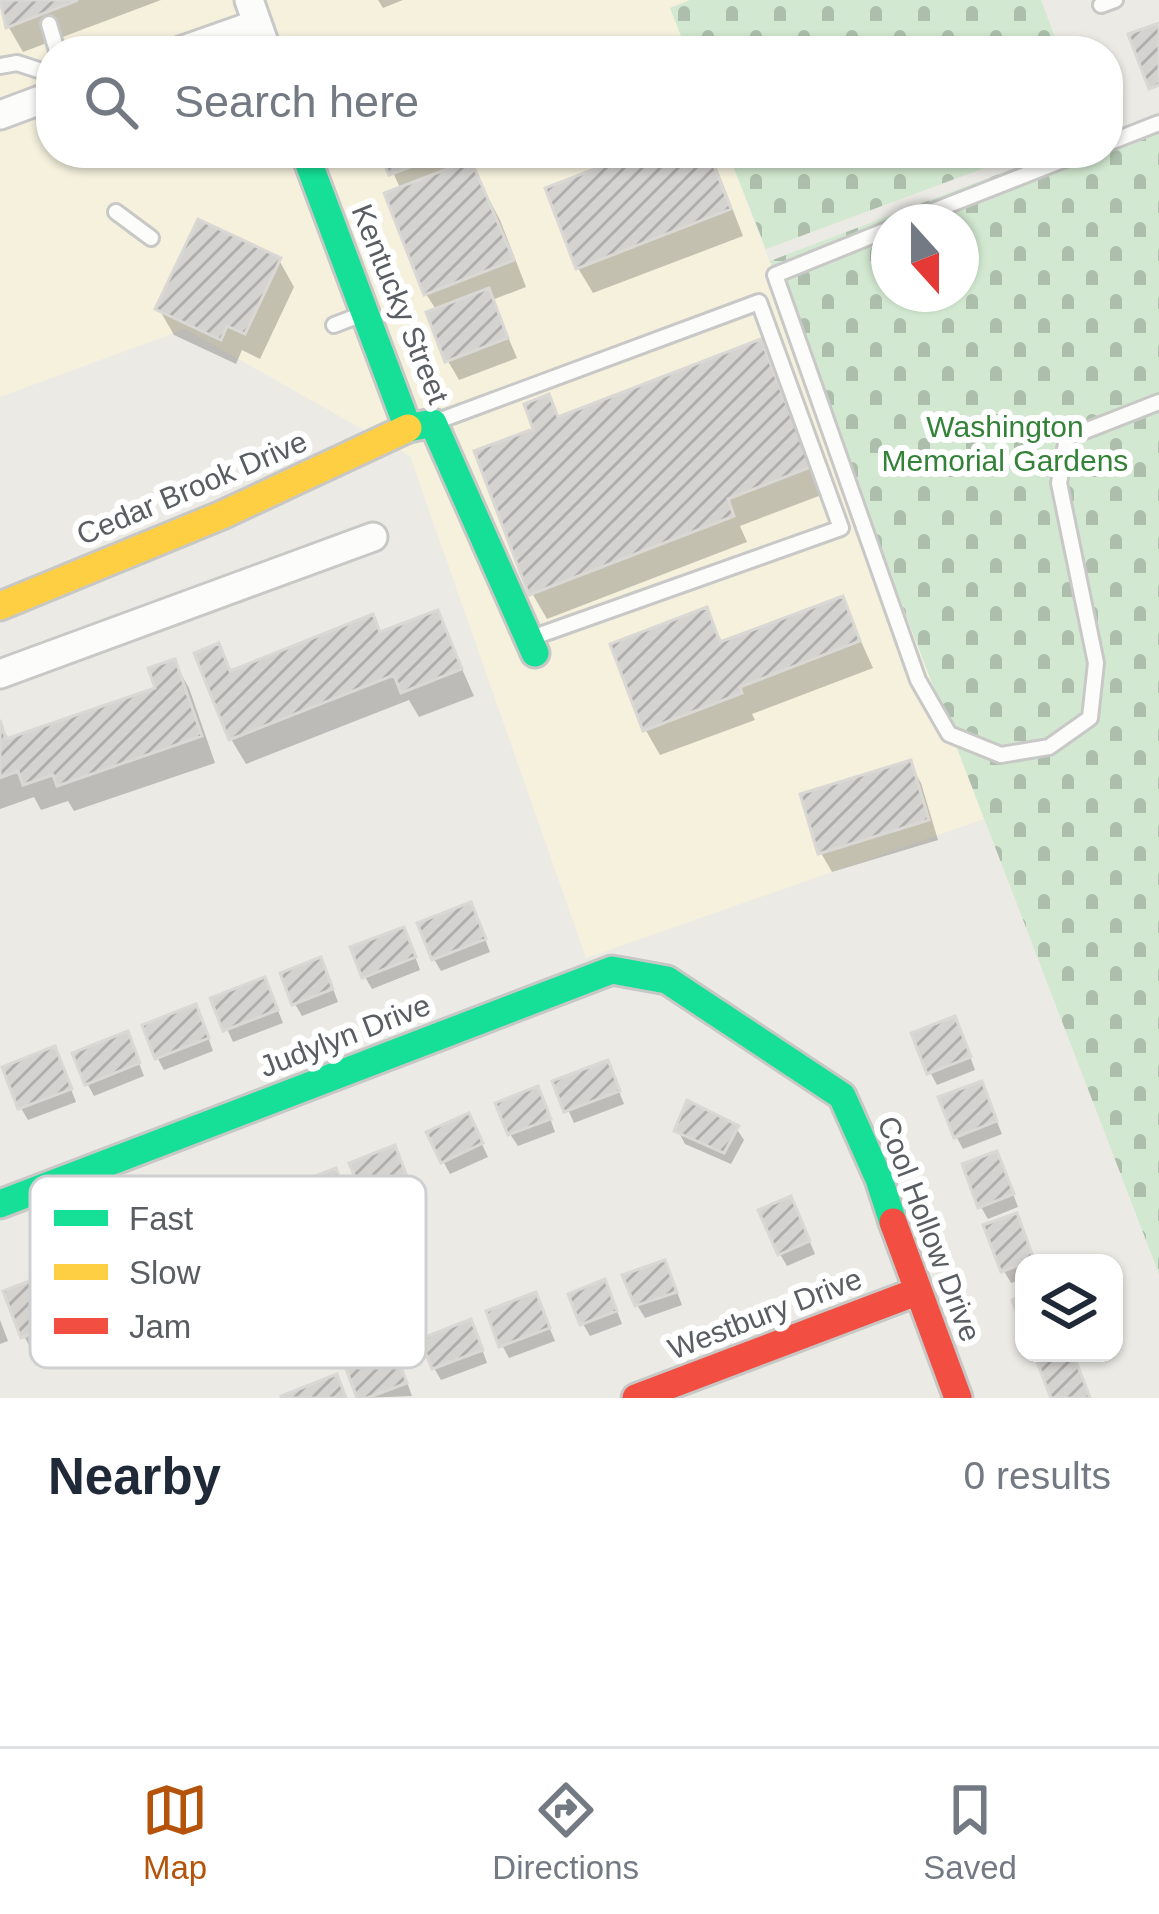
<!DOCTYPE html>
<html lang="en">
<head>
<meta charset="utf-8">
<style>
	:root { --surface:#fff; --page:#f6f6f7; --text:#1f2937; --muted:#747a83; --line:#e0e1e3; --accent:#b45309 }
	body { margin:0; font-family:Helvetica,sans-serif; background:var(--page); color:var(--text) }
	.controls { position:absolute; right:36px; bottom:36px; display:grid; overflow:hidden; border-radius:24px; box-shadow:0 3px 9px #0004 }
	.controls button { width:108px; height:108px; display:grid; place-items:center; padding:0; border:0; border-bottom:3px solid var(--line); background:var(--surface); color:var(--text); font:60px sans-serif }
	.compass { position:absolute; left:871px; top:204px; width:108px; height:108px; border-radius:50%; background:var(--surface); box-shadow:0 3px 9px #0004; rotate:159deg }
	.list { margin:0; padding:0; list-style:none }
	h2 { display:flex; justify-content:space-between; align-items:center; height:156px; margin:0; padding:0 48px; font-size:51px }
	h2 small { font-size:39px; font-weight:400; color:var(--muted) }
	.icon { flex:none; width:66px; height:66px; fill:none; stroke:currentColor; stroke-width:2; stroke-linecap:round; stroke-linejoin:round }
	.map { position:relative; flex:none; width:1159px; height:1398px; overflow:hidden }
	.search { position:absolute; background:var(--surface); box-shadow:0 3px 9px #0004; left:36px; right:36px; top:36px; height:132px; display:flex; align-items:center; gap:30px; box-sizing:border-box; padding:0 42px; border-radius:48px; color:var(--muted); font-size:45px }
	.sheet { height:348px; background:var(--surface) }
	nav { display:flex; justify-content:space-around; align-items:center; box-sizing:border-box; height:168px; border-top:3px solid var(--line); background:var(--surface); font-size:33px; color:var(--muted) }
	nav a { display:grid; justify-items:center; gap:6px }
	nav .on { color:var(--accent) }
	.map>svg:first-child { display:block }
</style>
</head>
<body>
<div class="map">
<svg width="1159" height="1398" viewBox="0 0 1159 1398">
	<defs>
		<pattern id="cemetery-stones" width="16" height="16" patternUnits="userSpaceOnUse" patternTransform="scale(3)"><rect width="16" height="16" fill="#d2e8d0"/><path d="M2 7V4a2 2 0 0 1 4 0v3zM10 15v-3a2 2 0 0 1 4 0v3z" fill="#adbfac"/></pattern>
		<pattern id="building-hatch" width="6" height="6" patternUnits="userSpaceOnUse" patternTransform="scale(3)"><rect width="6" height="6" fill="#d4d3d0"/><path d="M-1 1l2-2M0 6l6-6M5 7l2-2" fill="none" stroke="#afaeac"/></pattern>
	</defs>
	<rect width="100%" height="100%" fill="#ebeae5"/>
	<!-- commercial -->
	<path fill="#f5f1dd" d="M 0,0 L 690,0 L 671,8 L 687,51 L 51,51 L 51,153 L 728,153 L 984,819 L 586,958 L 410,456 L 185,329 L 0,397 Z"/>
	<!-- cemetery -->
	<path fill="url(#cemetery-stones)" fill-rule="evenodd" d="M 690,0 L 1041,0 L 1060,51 L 687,51 L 670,8 Z
		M 1159,113 L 1159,1274 L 770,261 L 1054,153 L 1108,153 L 1108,133 ZM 889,222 L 961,222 L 961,294 L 889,294 Z
		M 728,153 L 1025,153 L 766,249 Z"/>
	<!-- shadow -->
	<path fill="#0003" d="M 0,0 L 161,0 L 23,52 L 8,26 Z
		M 378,0 L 403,0 L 383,8 Z
		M 384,153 L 508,153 L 472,167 L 500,220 L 526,287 L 492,300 L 517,358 L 459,380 L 448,361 L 437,311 L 426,294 L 401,190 Z
		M 645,153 L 711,153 L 743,236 L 593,293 L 578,268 Z
		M 279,260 L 294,287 L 260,359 L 242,350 L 236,364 L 174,335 L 159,309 Z
		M 760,343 L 775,369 L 824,494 L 740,526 L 747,542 L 547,619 L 532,593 L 537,430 L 548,398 L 560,419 Z
		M 842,599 L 873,668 L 752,714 L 755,720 L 660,755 L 645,729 L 706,611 L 723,644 Z
		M 437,613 L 474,696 L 419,717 L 409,700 L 246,764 L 231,739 L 218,646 L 233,673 L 382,635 Z
		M 174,662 L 189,688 L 215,763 L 74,811 L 68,801 L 41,810 L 34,797 L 0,809 L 0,724 L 10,741 L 159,690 Z
		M 910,763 L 921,783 L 938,840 L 832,872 L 821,853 Z
		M 477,918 L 490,952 L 441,971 L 434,959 Z
		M 410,943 L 420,970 L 372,989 L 365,977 Z
		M 327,973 L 338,1002 L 302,1016 L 295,1004 Z
		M 271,993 L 283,1023 L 233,1042 L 214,1000 Z
		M 202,1020 L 213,1051 L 164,1070 L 157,1057 Z
		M 961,1032 L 975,1070 L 937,1085 L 930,1072 Z
		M 133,1048 L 144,1076 L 94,1096 L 87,1083 Z
		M 61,1063 L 76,1102 L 28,1120 L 21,1108 Z
		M 613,1076 L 624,1104 L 574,1123 L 556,1083 Z
		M 987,1097 L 1002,1134 L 963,1149 L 956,1136 Z
		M 544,1102 L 555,1132 L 518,1146 L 510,1134 Z
		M 736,1128 L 744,1140 L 731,1164 L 685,1144 L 678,1131 Z
		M 475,1129 L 488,1157 L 450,1174 L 443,1161 Z
		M 401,1161 L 411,1187 L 370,1203 L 363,1191 Z
		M 1003,1167 L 1018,1207 L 988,1219 L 981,1207 Z
		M 797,1212 L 815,1254 L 787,1266 L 780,1254 Z
		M 1022,1229 L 1035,1263 L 1024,1263 L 1024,1278 L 1011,1283 L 1004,1271 Z
		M 671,1276 L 682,1305 L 645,1318 L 637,1305 Z
		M 66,1285 L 77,1315 L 57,1323 L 63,1336 L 31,1349 L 24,1336 Z
		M 535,1295 L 555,1341 L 509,1358 L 502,1345 Z
		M 611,1295 L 622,1324 L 590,1336 L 583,1324 Z
		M 0,1320 L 8,1341 L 0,1344 Z
		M 477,1335 L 487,1363 L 441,1380 L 434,1368 Z
		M 401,1366 L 412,1396 L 360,1398 Z"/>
	<!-- building -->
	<path fill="url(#building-hatch)" stroke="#dad8d4" stroke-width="3" d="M 0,0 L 78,0 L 6,28 Z
		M 1159,23 L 1159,85 L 1149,89 L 1128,34 Z
		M 380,153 L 447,153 L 389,175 Z
		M 636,153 L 709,153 L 731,209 L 576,269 L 545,188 Z
		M 471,160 L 514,260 L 424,295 L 384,193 Z
		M 198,219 L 281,258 L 245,334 L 227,326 L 221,340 L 155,309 Z
		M 489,288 L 508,338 L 445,362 L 426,312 Z
		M 761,339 L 811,467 L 728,499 L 734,516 L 529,595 L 474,451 L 533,429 L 524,404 L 549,394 L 558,417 Z
		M 843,596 L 860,641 L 740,687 L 742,693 L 643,731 L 610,644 L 707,607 L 720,642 Z
		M 438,610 L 462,669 L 401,693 L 394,675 L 229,740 L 194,653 L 219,643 L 230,671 L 373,614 L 380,632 Z
		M 175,659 L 202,736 L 57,786 L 53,775 L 23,785 L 18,771 L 0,778 L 0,720 L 6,739 L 155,688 L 148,668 Z
		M 911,760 L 929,820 L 818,854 L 800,794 Z
		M 471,902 L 486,939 L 432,960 L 417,923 Z
		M 404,927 L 416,957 L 362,978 L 350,947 Z
		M 321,957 L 333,989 L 292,1005 L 280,973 Z
		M 265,977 L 278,1010 L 223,1031 L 210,998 Z
		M 196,1004 L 209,1038 L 155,1059 L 142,1025 Z
		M 955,1016 L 971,1057 L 927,1074 L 911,1033 Z
		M 128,1031 L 140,1063 L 85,1085 L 72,1053 Z
		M 55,1046 L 72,1089 L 18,1109 L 2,1067 Z
		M 608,1060 L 620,1091 L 564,1112 L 552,1081 Z
		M 982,1081 L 997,1121 L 954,1138 L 938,1097 Z
		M 538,1086 L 551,1119 L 508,1135 L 495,1103 Z
		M 687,1100 L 739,1126 L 724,1153 L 674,1131 Z
		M 469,1113 L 483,1143 L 441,1163 L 426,1132 Z
		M 395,1145 L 406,1174 L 361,1192 L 349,1163 Z
		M 997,1151 L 1014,1194 L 978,1208 L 962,1164 Z
		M 336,1168 L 350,1206 L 293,1227 L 279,1190 Z
		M 791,1196 L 810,1241 L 778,1255 L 758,1210 Z
		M 1017,1213 L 1034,1259 L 1001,1272 L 983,1225 Z
		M 665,1260 L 677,1292 L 635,1306 L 622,1275 Z
		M 60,1269 L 73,1302 L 53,1310 L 58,1323 L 21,1338 L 3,1291 Z
		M 605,1279 L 617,1311 L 580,1325 L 568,1294 Z
		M 536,1292 L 550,1328 L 499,1347 L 486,1311 Z
		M 1024,1295 L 1024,1332 L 1012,1300 Z
		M 471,1319 L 483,1350 L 432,1369 L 420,1339 Z
		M 395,1350 L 407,1383 L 367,1398 L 357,1398 L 346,1369 Z
		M 1061,1353 L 1073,1353 L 1090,1398 L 1051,1398 L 1037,1362 Z
		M 337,1374 L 346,1398 L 282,1398 L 281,1396 Z"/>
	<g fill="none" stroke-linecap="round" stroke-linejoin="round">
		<!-- lane casing -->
		<g stroke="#c8c8c7" stroke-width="20">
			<path id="lane" d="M 1101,5 L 1115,0
				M 49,24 L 57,51
				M 0,66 L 17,63 L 51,74
				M 1108,143 L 1159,123
				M 116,212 L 151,238
				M 905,222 L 1081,153
				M 889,229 L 775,275 L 918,680 L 949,734 L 1001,755 L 1049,747 L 1090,718 L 1096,663 L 1059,483 L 1067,438 L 1159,402
				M 334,325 L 360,315
				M 438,421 L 759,302 L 841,528 L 534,637"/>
		</g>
		<!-- street casing -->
		<g stroke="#c8c8c7" stroke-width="33">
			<path id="street" d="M 249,0 L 267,51
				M 180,51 L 257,24
				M 0,115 L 51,96
				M 0,674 L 373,537"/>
		</g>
		<!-- fast casing -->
		<g stroke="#c7c7c5" stroke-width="33">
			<path id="fast" d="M 305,153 L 408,428 L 433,423 L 535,653
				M 0,1204 L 612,970 L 667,980 L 842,1096 L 879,1179 L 893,1222"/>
		</g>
		<!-- slow casing -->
		<g stroke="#c7c7c5" stroke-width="33">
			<path id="slow" d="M 0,606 L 222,515 L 408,428"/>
		</g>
		<!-- jam casing -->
		<g stroke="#c7c7c5" stroke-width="33">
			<path id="jam" d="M 893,1222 L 958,1398
				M 636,1398 L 916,1292"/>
		</g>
		<!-- lane -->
		<use href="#lane" stroke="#fcfcfb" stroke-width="14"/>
		<!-- street -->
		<use href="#street" stroke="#fcfcfb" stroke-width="27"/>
		<!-- fast -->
		<use href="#fast" stroke="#16e098" stroke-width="27"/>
		<!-- slow -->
		<use href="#slow" stroke="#ffcf43" stroke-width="27"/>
		<!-- jam -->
		<use href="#jam" stroke="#f24e42" stroke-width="27"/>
	</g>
	<g text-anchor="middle" stroke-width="12" stroke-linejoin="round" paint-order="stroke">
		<!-- street labels -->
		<g font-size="30" fill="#5a5e63" stroke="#fff">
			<text transform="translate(400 304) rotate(68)" y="10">Kentucky Street</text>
			<text transform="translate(192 488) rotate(-23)" y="10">Cedar Brook Drive</text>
			<text transform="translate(345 1036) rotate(-21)" y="10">Judylyn Drive</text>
			<text transform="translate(929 1229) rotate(69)" y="10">Cool Hollow Drive</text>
			<text transform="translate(765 1314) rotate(-21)" y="10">Westbury Drive</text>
		</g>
		<!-- park labels -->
		<g font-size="30" fill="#338238" stroke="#fff">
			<text x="1005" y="437">Washington<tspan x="1005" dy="34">Memorial Gardens</tspan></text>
		</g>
	</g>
	<!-- legend -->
	<rect x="30" y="1176" width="396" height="192" rx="18" fill="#fff" stroke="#cecfd0" stroke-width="3"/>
	<rect x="54" y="1210" width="54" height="16" fill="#16e098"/>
	<rect x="54" y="1264" width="54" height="16" fill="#ffcf43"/>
	<rect x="54" y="1318" width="54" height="16" fill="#f24e42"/>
	<g font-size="33" fill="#5a5e63">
		<text x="129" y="1230">Fast</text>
		<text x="129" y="1284">Slow</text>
		<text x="129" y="1338">Jam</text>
	</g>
</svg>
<div class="controls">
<button><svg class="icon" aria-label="layers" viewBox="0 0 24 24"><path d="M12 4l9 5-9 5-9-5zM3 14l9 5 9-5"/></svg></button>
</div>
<svg class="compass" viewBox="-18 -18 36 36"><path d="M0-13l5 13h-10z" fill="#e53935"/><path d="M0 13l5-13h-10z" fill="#747a83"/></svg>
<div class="search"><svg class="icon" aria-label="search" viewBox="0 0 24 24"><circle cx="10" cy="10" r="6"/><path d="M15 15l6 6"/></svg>Search here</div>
</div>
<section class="sheet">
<h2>Nearby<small>0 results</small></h2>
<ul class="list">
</ul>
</section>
<nav>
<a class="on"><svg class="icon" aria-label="map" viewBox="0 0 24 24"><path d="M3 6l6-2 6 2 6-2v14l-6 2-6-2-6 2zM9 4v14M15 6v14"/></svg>Map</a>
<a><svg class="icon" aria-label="directions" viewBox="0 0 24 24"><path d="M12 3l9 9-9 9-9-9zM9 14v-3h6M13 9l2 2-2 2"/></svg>Directions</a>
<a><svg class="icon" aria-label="saved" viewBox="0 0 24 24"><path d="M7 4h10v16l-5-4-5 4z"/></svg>Saved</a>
</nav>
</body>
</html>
